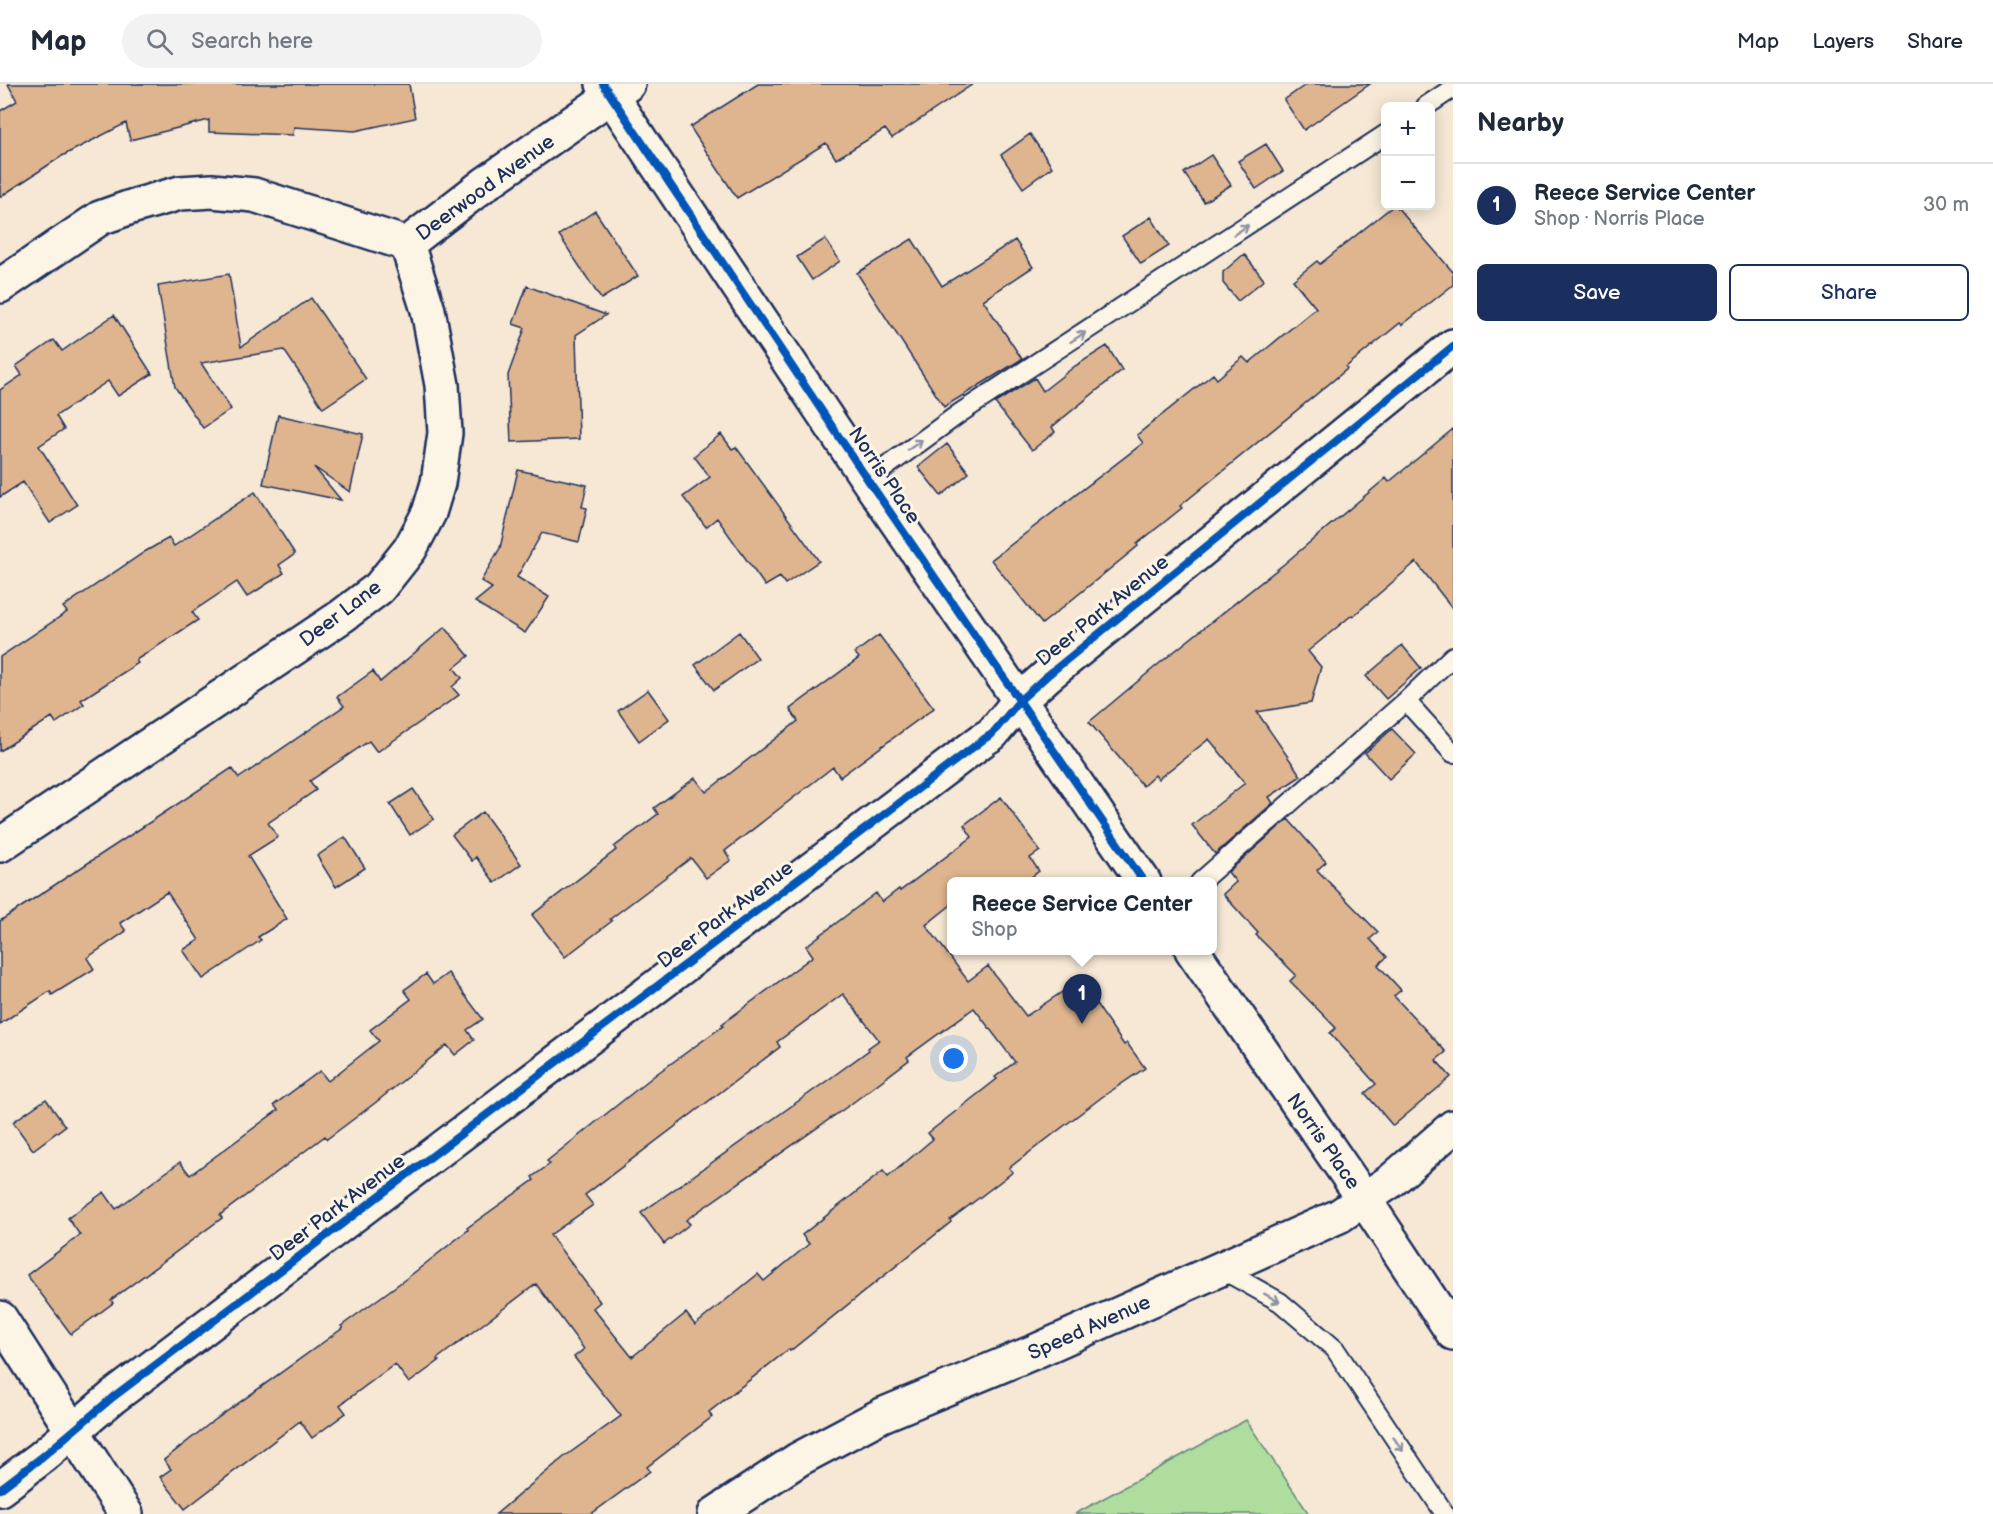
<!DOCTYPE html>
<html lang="en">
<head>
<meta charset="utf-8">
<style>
	:root { --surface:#fff; --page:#f2f2f3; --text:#1f2937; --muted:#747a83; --line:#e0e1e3; --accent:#1b2f5e }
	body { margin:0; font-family:"Balsamiq Sans",sans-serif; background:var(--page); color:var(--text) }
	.controls { position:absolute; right:18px; top:18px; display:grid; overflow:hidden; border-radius:9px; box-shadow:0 3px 15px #0003 }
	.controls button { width:54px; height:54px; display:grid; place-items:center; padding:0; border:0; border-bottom:2px solid var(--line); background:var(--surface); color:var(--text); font:30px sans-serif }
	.you { position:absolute; left:954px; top:975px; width:21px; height:21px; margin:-15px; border:4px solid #fff; border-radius:50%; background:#1a73e8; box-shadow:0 0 0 9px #1a73e833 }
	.badge { display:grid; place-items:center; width:39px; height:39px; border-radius:50%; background:var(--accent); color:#fff; font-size:20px; font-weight:700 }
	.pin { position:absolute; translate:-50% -50px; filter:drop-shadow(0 2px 3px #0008) }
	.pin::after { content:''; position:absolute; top:32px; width:21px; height:18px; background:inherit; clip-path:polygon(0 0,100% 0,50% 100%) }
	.popup { position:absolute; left:947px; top:793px; width:270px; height:78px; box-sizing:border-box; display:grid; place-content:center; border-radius:9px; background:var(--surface); filter:drop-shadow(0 2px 4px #0005); font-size:20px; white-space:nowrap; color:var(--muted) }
	.popup b { font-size:22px; color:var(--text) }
	.popup::after { content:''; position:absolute; left:50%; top:100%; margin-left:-12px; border:12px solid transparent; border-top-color:var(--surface) }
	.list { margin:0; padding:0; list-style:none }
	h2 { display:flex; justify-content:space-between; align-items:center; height:78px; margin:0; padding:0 24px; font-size:26px }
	h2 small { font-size:20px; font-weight:400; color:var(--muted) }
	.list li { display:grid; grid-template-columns:39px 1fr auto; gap:18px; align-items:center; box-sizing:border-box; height:84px; padding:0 24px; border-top:2px solid var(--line) }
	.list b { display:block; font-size:22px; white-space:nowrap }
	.list p { margin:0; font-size:20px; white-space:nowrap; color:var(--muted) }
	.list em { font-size:20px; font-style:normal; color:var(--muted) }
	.actions { display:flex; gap:12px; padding:18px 24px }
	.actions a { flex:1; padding:14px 0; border:2px solid var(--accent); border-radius:9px; text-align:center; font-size:21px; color:var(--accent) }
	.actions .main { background:var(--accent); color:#fff }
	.icon { flex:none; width:33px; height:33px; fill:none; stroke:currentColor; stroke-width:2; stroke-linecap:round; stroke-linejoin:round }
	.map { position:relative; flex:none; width:1453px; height:1430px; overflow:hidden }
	header { display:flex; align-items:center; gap:36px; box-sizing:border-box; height:84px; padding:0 30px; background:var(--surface); border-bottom:2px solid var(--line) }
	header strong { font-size:28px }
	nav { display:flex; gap:33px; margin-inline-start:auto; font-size:21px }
	.search { width:420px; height:54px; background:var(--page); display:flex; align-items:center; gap:15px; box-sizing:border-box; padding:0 21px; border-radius:33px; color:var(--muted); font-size:22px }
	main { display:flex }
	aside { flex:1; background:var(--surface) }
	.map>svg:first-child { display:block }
</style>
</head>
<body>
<header>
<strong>Map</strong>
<div class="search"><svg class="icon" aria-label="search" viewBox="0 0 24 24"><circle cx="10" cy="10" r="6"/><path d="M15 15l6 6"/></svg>Search here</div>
<nav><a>Map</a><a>Layers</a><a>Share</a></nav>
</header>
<main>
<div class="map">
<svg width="1453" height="1430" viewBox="0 0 1453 1430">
	<rect width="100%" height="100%" fill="#f6e8d4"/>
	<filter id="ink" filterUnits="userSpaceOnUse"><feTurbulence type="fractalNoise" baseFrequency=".0167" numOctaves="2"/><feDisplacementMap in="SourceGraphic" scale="12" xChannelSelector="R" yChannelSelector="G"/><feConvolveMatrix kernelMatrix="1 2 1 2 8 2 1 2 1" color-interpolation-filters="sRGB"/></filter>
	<g filter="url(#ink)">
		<!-- pitch -->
		<path fill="#aedd9d" stroke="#64867e" stroke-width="1.5" d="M 1246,1336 L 1309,1430 L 1075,1430 Z"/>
		<!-- building -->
		<path fill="#deb58e" stroke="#1b2f5e" stroke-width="1.5" fill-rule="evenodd" d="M 8,0 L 409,0 L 415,34 L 355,47 L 294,43 L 293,51 L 209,48 L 209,36 L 130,56 L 126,39 L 62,72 L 0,113 L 0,27 L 17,17 Z
			M 758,0 L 973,0 L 892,54 L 885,45 L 836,75 L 826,59 L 737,114 L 690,43 Z
			M 1307,0 L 1370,0 L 1304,46 L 1284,16 Z
			M 1030,50 L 1052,83 L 1023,104 L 1001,71 Z
			M 1266,60 L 1283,87 L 1256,105 L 1238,77 Z
			M 1211,71 L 1231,101 L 1204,118 L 1184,89 Z
			M 1393,122 L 1396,122 L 1453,188 L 1453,201 L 1402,241 L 1400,239 L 1346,283 L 1347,285 L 1180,422 L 1182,424 L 1137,460 L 1138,462 L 1042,540 L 991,476 L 1143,359 L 1137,351 L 1213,290 L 1217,295 L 1243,273 L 1249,279 L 1316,224 L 1293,196 L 1317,177 L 1320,180 Z
			M 595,127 L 638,192 L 601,215 L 559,151 Z
			M 1151,133 L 1169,162 L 1141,180 L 1122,152 Z
			M 825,155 L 840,177 L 812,196 L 797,173 Z
			M 912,155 L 942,202 L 1015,156 L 1033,183 L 983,216 L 1022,275 L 944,323 L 857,189 Z
			M 1244,170 L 1264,196 L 1238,217 L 1223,199 L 1223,188 Z
			M 229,190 L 241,263 L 311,214 L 366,295 L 323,324 L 284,266 L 201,279 L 231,325 L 203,344 L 175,303 L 158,202 Z
			M 527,202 L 606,231 L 576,251 L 579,355 L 511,358 L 508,291 L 525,244 L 513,240 Z
			M 114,231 L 152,290 L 118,312 L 108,297 L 56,332 L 64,345 L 39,362 L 77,421 L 50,439 L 23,398 L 0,413 L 0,306 L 22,291 L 16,282 L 54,256 L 62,267 Z
			M 1107,262 L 1122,286 L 1052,343 L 1055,348 L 1032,366 L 995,319 L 1035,294 L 1043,307 L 1075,282 Z
			M 278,331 L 363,350 L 350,408 L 314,383 L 341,416 L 263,400 Z
			M 1453,345 L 1453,525 L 1416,478 L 1353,532 L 1352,531 L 1308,567 L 1321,583 L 1311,619 L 1257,628 L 1301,692 L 1269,713 L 1273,719 L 1215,770 L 1192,741 L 1245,699 L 1209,655 L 1158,695 L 1155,691 L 1143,702 L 1089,638 L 1161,578 L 1284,480 L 1386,394 L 1389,398 Z
			M 721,350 L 732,365 L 736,363 L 819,477 L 785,500 L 780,493 L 765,502 L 717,434 L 706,443 L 683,413 L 710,393 L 694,372 Z
			M 947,360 L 969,389 L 941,412 L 918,383 Z
			M 518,386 L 587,401 L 582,423 L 587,424 L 579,458 L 542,449 L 517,493 L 549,513 L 525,549 L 475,518 L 492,504 L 481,497 L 500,464 Z
			M 255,408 L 295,470 L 279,481 L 284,489 L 247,513 L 237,498 L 192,528 L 198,536 L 136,576 L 138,579 L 81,616 L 84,620 L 56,639 L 52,633 L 0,667 L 0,573 L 67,528 L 63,523 L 146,467 L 169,454 L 174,462 Z
			M 445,543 L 469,572 L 454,584 L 462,594 L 452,603 L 459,611 L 377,668 L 369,657 L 310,697 L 316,706 L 268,739 L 278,753 L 248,772 L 287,835 L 258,853 L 261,856 L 203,895 L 183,866 L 199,856 L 167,808 L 120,839 L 126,847 L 87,874 L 94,885 L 52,911 L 50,907 L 0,940 L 0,837 L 232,684 L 239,694 L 344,622 L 337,613 L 373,587 L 380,598 Z
			M 739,548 L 758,574 L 714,606 L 695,581 Z
			M 879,551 L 934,624 L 840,693 L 833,683 L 725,767 L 731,776 L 706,794 L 691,774 L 610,835 L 612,837 L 565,873 L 532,831 L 616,766 L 614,763 L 658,730 L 654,724 L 695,694 L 706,708 L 798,637 L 790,625 L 859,574 L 855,569 Z
			M 1402,561 L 1421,584 L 1386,615 L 1366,592 Z
			M 648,606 L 669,635 L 639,657 L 618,627 Z
			M 1392,645 L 1416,670 L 1389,695 L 1365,669 Z
			M 413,705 L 434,735 L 410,751 L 390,720 Z
			M 1001,713 L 1040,767 L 1030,774 L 1039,787 L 1025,798 L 951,798 L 951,821 L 926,841 L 968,897 L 988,882 L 1026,932 L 1080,896 L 1124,961 L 1127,959 L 1145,984 L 1102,1013 L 1009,1084 L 1013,1088 L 950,1136 L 951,1138 L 790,1267 L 789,1265 L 709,1328 L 712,1333 L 647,1383 L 650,1387 L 591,1430 L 496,1430 L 564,1373 L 621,1332 L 574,1273 L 584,1265 L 536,1200 L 437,1275 L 439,1277 L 409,1299 L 395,1280 L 340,1321 L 346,1329 L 312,1354 L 300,1337 L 185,1425 L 160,1393 L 171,1385 L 164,1376 L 208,1341 L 343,1244 L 341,1242 L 411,1191 L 468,1146 L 467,1144 L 534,1096 L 532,1093 L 550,1080 L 547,1077 L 655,991 L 723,942 L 722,940 L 813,872 L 806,862 L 876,809 L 882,818 L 899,805 L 900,807 L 972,753 L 964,741 ZM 843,910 L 879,956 L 868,964 L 869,966 L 821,1001 L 641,1129 L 664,1160 L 690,1140 L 686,1136 L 851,1020 L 909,976 L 907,973 L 974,924 L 1015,978 L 995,993 L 997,995 L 928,1049 L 933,1055 L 888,1093 L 883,1087 L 802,1151 L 809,1160 L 764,1197 L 758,1190 L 695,1241 L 686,1229 L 632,1273 L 593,1224 L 600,1218 L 550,1151 L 593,1121 L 585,1111 L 780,963 L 777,958 Z
			M 483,728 L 521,780 L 495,799 L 476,773 L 472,777 L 452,751 Z
			M 1288,735 L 1326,778 L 1317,786 L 1378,848 L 1370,855 L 1387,873 L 1378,881 L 1401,906 L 1394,912 L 1446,968 L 1436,976 L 1451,993 L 1393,1042 L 1365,1009 L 1376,1000 L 1330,949 L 1336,944 L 1290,897 L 1296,891 L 1256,851 L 1258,849 L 1223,810 L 1236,798 L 1228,788 Z
			M 345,753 L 365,784 L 336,803 L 317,772 Z
			M 448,889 L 483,935 L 467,946 L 474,956 L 455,971 L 447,961 L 375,1019 L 327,1055 L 325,1052 L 220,1131 L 222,1134 L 111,1216 L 113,1219 L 71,1250 L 27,1191 L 80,1151 L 68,1134 L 104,1108 L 116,1125 L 180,1078 L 190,1091 L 278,1026 L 274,1021 L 320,987 L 328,997 L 379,957 L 370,946 L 411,915 L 404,906 L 426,890 L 433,900 Z
			M 46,1015 L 65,1042 L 33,1066 L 13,1038 Z"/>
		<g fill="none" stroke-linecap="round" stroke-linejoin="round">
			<!-- lane casing -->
			<g stroke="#1b2f5e" stroke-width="22">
				<path id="lane" d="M 1426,22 L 1453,4
					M 868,396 L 960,329 L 1386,50
					M 1453,572 L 1406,617 L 1453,669
					M 1200,798 L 1406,617
					M 1221,1185 L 1280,1218 L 1335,1265 L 1445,1430"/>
			</g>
			<!-- street casing -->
			<g stroke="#1b2f5e" stroke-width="38">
				<path id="street" d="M 603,0 L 868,396 L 1144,798
					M 407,160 L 485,100 L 628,0
					M 0,202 L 100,134 L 131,123 L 180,109 L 212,107 L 254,111 L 407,160
					M 0,761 L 342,532 L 379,504 L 410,465 L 429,429 L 438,399 L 445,349 L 442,301 L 428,226 L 407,160
					M 1192,866 L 1364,1115 L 1453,1249
					M 0,1234 L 126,1430
					M 0,1405 L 42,1373 L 113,1313 L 984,655 L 992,650 L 1020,616 L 1048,591 L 1453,262
					M 715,1430 L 799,1375 L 882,1331 L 1034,1268 L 1339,1132 L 1391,1097 L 1453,1043"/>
			</g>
			<!-- lane -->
			<use href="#lane" stroke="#fcf5e5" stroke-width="18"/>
			<!-- street -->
			<use href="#street" stroke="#fcf5e5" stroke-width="33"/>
			<!-- cycleway casing -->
			<g stroke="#fcf5e5" stroke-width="11">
				<path id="cycleway" d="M 603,0 L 868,396 L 1144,798
					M 0,1405 L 42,1373 L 113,1313 L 984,655 L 992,650 L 1020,616 L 1048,591 L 1453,262"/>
			</g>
			<!-- cycleway -->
			<use href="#cycleway" stroke="#0057b8" stroke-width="8"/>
		</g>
		<!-- one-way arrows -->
		<defs><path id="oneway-shaft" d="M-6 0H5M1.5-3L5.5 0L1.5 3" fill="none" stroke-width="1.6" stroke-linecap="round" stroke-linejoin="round" transform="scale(1.5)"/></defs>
		<g stroke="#8c92a2">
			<use href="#oneway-shaft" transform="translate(1241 146) rotate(-33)"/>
			<use href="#oneway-shaft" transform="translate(1078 253) rotate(-33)"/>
			<use href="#oneway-shaft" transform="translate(915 361) rotate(-35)"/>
			<use href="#oneway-shaft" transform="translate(1272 1214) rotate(29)"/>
			<use href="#oneway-shaft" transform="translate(1398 1360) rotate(56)"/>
		</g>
	</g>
	<g text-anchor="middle" stroke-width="6" stroke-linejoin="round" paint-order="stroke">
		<!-- street labels -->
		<g font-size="20" fill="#1b2f5e" stroke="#fcf5e5">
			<text transform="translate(485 103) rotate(-36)" y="7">Deerwood Avenue</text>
			<text transform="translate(885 391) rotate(56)" y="7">Norris Place</text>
			<text transform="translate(1102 526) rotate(-39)" y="7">Deer Park Avenue</text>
			<text transform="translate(340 529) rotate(-37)" y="7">Deer Lane</text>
			<text transform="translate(725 830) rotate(-37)" y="7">Deer Park Avenue</text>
			<text transform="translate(1324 1057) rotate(55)" y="7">Norris Place</text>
			<text transform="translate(337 1123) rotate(-37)" y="7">Deer Park Avenue</text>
			<text transform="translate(1089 1243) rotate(-24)" y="7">Speed Avenue</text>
		</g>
	</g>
</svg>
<div class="controls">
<button>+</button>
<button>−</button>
</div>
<div class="you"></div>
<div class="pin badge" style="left:1082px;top:940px">1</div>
<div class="popup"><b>Reece Service Center</b>Shop</div>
</div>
<aside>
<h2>Nearby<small></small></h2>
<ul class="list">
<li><span class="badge">1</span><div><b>Reece Service Center</b><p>Shop · Norris Place</p></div><em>30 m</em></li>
</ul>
<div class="actions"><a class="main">Save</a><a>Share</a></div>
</aside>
</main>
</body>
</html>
